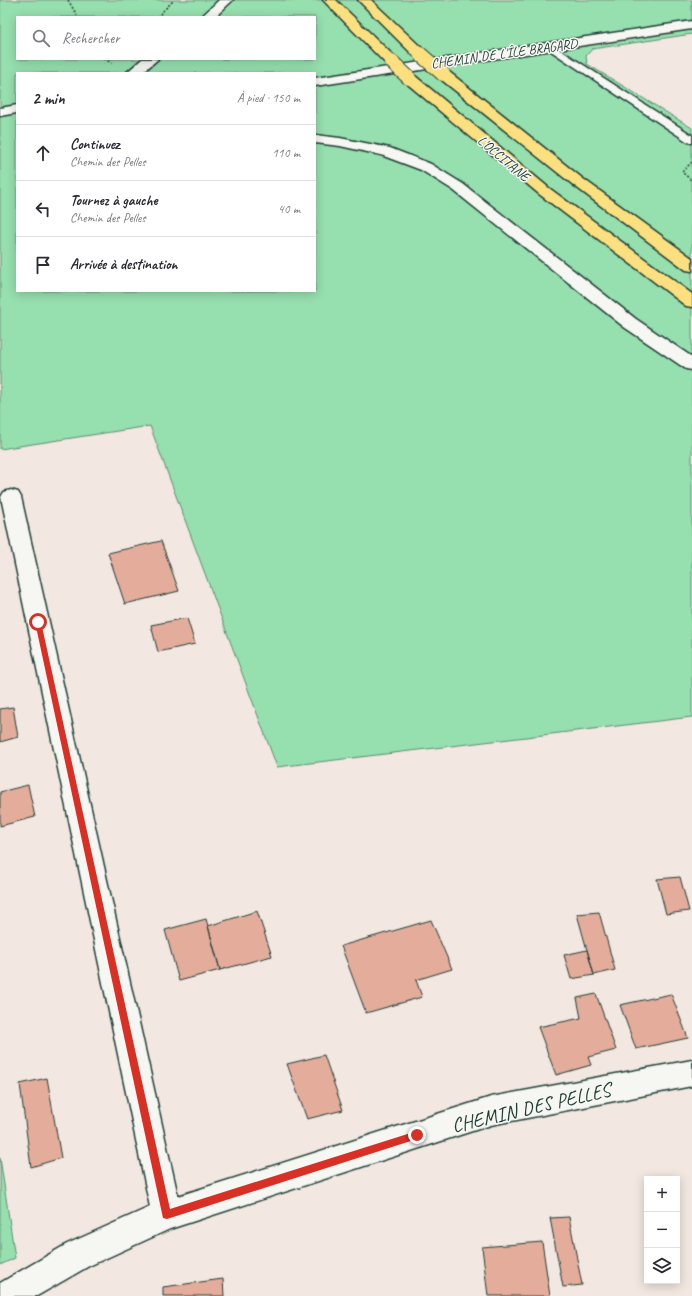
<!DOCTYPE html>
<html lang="fr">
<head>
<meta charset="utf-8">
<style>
	:root { --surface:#fff; --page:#f7f7f7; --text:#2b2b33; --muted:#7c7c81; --line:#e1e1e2 }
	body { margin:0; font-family:Caveat,sans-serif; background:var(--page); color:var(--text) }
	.controls { position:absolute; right:12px; bottom:12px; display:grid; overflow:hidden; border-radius:0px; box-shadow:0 2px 10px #0003 }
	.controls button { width:36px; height:36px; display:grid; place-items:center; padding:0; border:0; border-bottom:1px solid var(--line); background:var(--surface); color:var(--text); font:20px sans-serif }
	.stop { position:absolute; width:12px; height:12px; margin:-9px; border:3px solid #d93025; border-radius:50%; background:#fff }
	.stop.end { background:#d93025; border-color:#fff; box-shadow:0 1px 4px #0008 }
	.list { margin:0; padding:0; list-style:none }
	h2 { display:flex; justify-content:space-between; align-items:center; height:52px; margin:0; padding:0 16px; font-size:17px }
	h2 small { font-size:13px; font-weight:400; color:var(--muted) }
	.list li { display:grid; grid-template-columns:26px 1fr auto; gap:12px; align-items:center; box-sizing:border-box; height:56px; padding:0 16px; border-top:1px solid var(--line) }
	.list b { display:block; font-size:15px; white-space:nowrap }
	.list p { margin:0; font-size:13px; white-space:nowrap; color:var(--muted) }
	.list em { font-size:13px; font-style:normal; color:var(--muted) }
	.icon { flex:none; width:22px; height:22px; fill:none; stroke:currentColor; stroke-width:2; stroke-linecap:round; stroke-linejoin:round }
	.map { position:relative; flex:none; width:692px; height:1296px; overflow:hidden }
	.search { position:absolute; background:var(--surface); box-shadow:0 2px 10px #0003; left:16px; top:16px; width:300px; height:44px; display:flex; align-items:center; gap:10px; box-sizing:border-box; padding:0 14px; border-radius:0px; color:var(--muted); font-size:15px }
	.panel { position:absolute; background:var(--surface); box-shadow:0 2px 10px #0003; left:16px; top:72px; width:300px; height:220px; border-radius:0px }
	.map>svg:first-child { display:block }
</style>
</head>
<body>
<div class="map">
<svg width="692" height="1296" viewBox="0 0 692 1296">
	<rect width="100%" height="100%" fill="#f2e7e1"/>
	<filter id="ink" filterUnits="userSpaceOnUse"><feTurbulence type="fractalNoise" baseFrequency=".025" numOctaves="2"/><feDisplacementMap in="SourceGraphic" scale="8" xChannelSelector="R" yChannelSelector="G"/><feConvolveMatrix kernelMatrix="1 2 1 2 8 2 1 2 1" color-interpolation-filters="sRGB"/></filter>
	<g filter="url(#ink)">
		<!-- green -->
		<path fill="#96dfae" stroke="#5a8e71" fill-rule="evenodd" d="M 0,0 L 692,0 L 692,34 L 592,49 L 586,56 L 587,64 L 692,128 L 692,717 L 277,767 L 150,426 L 0,449 ZM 17,17 L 315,17 L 315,59 L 17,59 ZM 17,73 L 315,73 L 315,291 L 17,291 Z
			M 0,1158 L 15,1258 L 0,1265 Z"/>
		<!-- building -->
		<path fill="#e4ac9b" stroke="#1f3d34" d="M 161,541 L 179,591 L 125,604 L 108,553 Z
			M 187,618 L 195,644 L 158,652 L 151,625 Z
			M 13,707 L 18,737 L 0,742 L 0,709 Z
			M 28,785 L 35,817 L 0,826 L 0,792 Z
			M 680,877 L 689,911 L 666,914 L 657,879 Z
			M 257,911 L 272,956 L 220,970 L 208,926 Z
			M 599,912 L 615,970 L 594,975 L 577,914 Z
			M 206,919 L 220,970 L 179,981 L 165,930 Z
			M 431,920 L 452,969 L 416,980 L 422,997 L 366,1013 L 341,946 Z
			M 587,950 L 594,975 L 571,979 L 564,955 Z
			M 596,994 L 616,1050 L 588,1057 L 591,1065 L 556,1075 L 538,1027 L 581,1018 L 577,998 Z
			M 671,994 L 688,1038 L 636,1049 L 620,1005 Z
			M 324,1055 L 343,1110 L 307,1119 L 287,1064 Z
			M 47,1078 L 61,1158 L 31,1167 L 20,1084 Z
			M 569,1217 L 582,1285 L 563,1287 L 550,1218 Z
			M 542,1242 L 550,1296 L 488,1296 L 482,1247 Z
			M 223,1279 L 224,1296 L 163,1296 L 163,1287 Z"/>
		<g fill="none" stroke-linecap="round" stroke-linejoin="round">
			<!-- lane casing -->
			<g stroke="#1f3d34" stroke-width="3">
				<path id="lane" d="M 551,44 L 692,135 L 692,143 L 688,142 L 548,49 L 546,47 L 548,45 Z"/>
			</g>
			<!-- street casing -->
			<g stroke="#1f3d34" stroke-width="3">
				<path id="street" d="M 219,0 L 233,0 L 215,17 L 201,17 Z
					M 692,21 L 692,29 L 315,86 L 315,78 Z
					M 142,59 L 158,59 L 142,73 L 126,73 Z
					M 17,105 L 17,113 L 0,116 L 0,108 Z
					M 315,135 L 340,138 L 390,148 L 431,164 L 463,184 L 636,319 L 692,357 L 692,370 L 686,369 L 624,327 L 453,190 L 421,170 L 381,155 L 340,146 L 315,143 Z
					M 11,490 L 18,492 L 21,497 L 178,1196 L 491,1097 L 692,1060 L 692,1086 L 491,1125 L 170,1229 L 89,1266 L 37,1296 L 0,1296 L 0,1283 L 67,1244 L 150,1207 L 1,497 L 4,492 Z"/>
			</g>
			<!-- highway casing -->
			<g stroke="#1f3d34" stroke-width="3">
				<path id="highway" d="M 323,0 L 336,0 L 397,59 L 399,62 L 397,65 L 387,65 Z
					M 358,0 L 371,0 L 425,51 L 427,54 L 425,57 L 415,57 Z
					M 443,70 L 448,71 L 582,178 L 692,258 L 692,271 L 686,270 L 572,184 L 438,77 L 436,74 L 438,71 Z
					M 409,74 L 414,75 L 549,188 L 692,294 L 692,307 L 686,306 L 539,194 L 404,81 L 402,78 L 404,75 Z"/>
			</g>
			<!-- path -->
			<path stroke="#1f3d34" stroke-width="1.5" stroke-dasharray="2 2" stroke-linecap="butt" d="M 68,0 L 78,17
				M 157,17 L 174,0
				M 104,59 L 112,63
				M 692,162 L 682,172 L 692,181"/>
			<!-- lane -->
			<use href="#lane" fill="#f6f6f2" fill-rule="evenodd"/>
			<!-- street -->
			<use href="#street" fill="#f6f6f2" fill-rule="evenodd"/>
			<!-- highway -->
			<use href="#highway" fill="#fce080" fill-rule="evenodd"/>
			<!-- highway-bridge casing -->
			<g stroke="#1f3d34" stroke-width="16" stroke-linecap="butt">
				<path id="highway-bridge" d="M 420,54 L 443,74
					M 392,62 L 409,78"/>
			</g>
			<!-- highway-bridge -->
			<use href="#highway-bridge" stroke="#fce080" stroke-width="14"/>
		</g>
	</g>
	<!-- route -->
	<path fill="#d93025" d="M 35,620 L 38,620 L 41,622 L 170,1209 L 417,1131 L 420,1132 L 421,1135 L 420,1138 L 167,1219 L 163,1218 L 35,622 Z"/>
	<g text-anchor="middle" stroke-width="3" stroke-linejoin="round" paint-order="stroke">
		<!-- far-street labels -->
		<g font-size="14" fill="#1f3d34" stroke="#f6f6f2">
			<text transform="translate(504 53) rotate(-8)" y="5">CHEMIN DE L'ÎLE BRAGARD</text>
			<text transform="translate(504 158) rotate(40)" y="5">L'OCCITANE</text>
		</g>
		<!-- near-street labels -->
		<g font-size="20" fill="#1f3d34" stroke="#f6f6f2">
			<text transform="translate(531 1107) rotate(-13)" y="7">CHEMIN DES PELLES</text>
		</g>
	</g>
</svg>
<div class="controls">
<button>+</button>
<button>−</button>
<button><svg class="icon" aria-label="layers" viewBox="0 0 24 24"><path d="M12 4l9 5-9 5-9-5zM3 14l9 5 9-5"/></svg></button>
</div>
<div class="stop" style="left:38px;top:622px"></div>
<div class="stop end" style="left:417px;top:1135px"></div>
<div class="search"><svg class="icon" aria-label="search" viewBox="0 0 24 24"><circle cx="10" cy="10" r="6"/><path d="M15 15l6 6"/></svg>Rechercher</div>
<section class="panel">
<h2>2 min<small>À pied · 150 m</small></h2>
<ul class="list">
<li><svg class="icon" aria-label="ahead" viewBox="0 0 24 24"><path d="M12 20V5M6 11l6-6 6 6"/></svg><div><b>Continuez</b><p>Chemin des Pelles</p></div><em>110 m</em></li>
<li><svg class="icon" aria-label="left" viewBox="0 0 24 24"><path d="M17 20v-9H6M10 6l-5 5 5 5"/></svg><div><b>Tournez à gauche</b><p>Chemin des Pelles</p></div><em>40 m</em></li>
<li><svg class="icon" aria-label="arrive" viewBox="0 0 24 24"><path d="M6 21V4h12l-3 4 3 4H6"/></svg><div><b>Arrivée à destination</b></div></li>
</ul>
</section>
</div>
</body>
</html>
